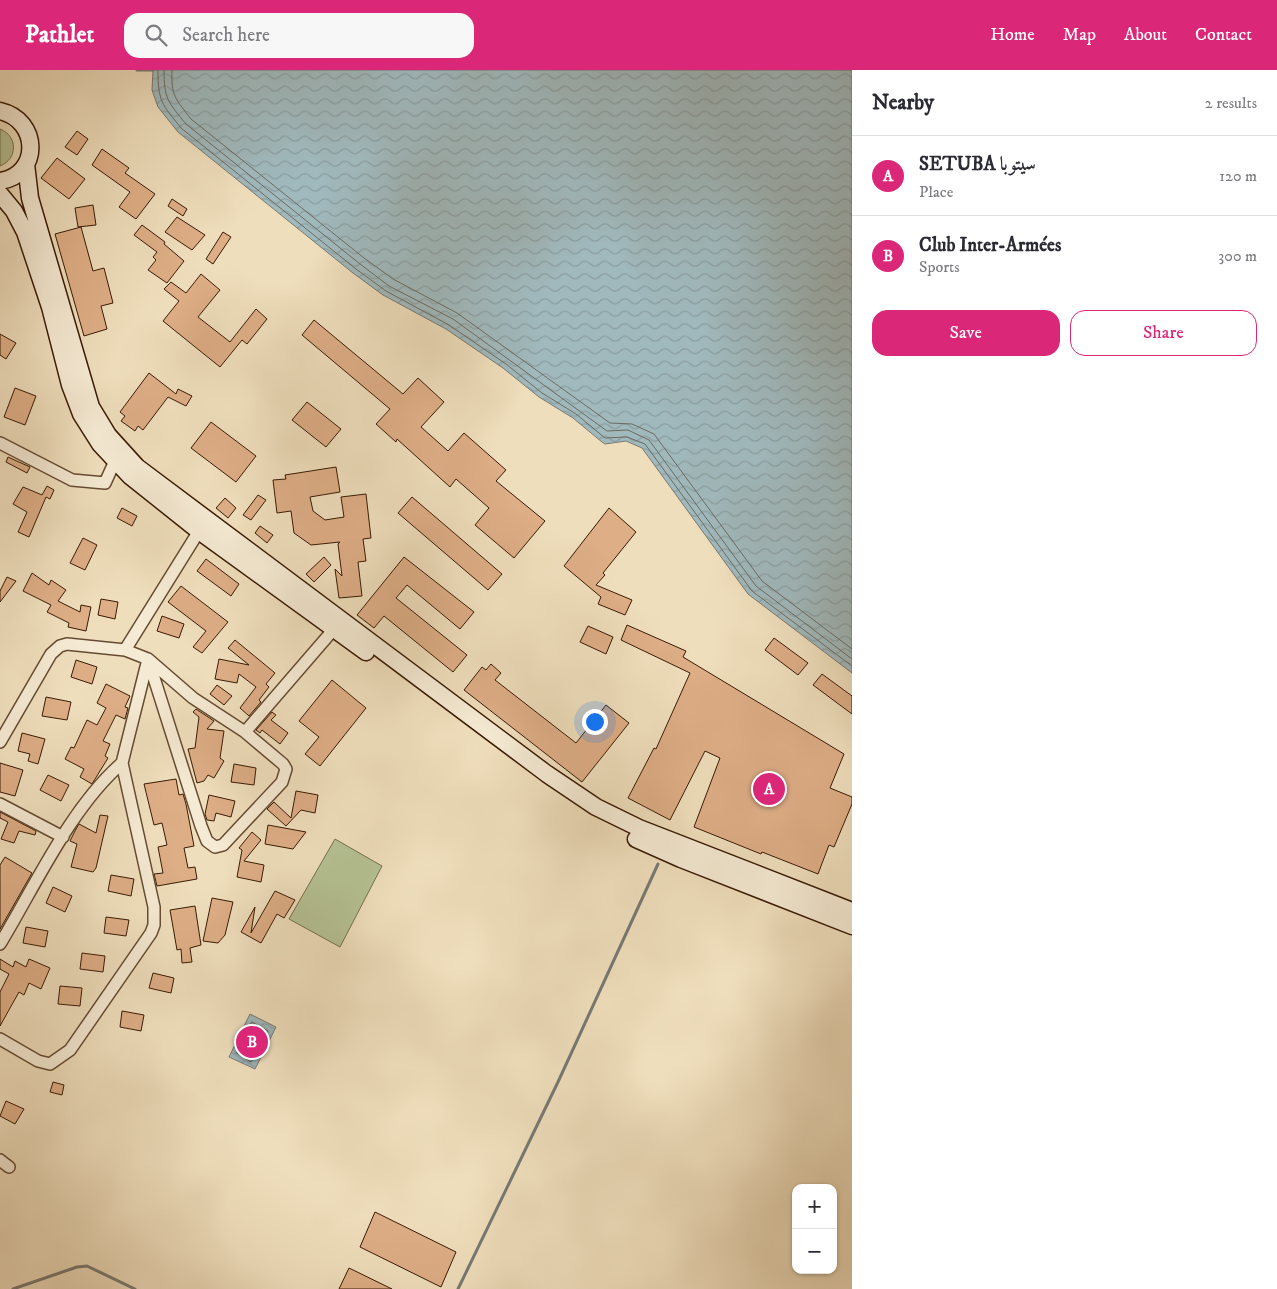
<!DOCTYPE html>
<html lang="en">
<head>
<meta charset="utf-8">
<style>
	:root { --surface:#fff; --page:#f7f7f7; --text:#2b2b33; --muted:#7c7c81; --line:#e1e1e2; --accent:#db2777 }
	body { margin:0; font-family:"IM FELL DW Pica",Amiri,serif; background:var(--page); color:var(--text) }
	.controls { position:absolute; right:15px; bottom:15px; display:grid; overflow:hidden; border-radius:10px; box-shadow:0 1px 4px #0004 }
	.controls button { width:45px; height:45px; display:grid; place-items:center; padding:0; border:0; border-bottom:1px solid var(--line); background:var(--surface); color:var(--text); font:25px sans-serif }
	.you { position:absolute; left:594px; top:651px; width:18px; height:18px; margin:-12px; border:4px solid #fff; border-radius:50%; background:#1a73e8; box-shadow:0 0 0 8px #1a73e833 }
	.badge { display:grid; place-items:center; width:32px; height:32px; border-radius:50%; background:var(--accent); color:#fff; font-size:16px; font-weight:700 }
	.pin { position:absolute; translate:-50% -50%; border:2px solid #fff; box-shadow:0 1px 5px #0006 }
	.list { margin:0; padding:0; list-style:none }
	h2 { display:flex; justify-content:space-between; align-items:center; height:65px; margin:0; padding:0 20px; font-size:21px }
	h2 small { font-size:16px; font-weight:400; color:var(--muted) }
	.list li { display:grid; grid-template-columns:32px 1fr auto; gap:15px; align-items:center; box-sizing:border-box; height:80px; padding:0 20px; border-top:1px solid var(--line) }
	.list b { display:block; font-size:19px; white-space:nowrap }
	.list p { margin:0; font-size:16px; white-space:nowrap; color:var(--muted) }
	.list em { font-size:16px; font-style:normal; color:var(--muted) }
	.actions { display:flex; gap:10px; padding:15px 20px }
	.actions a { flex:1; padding:11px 0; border:1px solid var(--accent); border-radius:15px; text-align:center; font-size:18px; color:var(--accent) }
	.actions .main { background:var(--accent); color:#fff }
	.icon { flex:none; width:28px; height:28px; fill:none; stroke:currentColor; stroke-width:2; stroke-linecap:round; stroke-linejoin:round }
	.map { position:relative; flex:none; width:852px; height:1219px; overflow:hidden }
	header { display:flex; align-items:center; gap:30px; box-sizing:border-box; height:70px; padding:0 25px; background:var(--accent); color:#fff }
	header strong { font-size:24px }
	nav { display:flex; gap:28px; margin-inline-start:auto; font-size:18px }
	.search { width:350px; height:45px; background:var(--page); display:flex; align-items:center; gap:12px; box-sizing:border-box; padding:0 18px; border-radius:15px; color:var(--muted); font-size:19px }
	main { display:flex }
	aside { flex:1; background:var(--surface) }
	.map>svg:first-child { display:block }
</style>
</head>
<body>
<header>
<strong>Pathlet</strong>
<div class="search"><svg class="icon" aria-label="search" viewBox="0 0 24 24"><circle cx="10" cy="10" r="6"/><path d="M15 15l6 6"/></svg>Search here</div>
<nav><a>Home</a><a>Map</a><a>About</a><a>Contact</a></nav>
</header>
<main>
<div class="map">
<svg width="852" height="1219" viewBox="0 0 852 1219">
	<defs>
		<pattern id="water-waves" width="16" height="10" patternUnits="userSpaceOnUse" patternTransform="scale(1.25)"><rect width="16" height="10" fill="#a0b9bd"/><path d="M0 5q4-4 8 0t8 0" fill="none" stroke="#8b9ea1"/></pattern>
	</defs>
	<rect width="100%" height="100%" fill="#efdebc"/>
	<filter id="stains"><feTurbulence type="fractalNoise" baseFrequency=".004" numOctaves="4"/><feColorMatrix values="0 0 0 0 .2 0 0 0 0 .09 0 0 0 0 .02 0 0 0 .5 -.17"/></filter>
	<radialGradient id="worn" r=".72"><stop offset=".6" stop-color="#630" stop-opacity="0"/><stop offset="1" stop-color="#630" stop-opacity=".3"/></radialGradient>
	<!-- garden -->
	<path fill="#b5c294" stroke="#776e4c" d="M 0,59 C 18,66 18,89 0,96 Z
		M 335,769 L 382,796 L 340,877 L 289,849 Z"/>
	<!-- water -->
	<path fill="url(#water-waves)" stroke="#777973" d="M 153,0 L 852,0 L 852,603 L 748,524 L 642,378 L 626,371 L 605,374 L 602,372 L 573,348 L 539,327 L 503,298 L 446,259 L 383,225 L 353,203 L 178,62 L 158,37 L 152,20 Z
		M 250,944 L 276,957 L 255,999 L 229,987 Z"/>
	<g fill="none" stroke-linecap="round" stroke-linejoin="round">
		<!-- shore -->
		<path stroke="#6c6a60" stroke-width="1" d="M 158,0 C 158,32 162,34 181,58 L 356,199 L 386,221 L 449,255 L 506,294 L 542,323 L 576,344 L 605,368 L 627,367 L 645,374 L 752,521 L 852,596
			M 164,0 C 164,29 168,32 186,54 L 360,194 L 389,216 L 453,249 L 607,361 L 628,360 L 649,370 L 756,516 L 852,589
			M 172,0 C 171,26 175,28 191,49 L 364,188 L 393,209 L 457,243 L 610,353 L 632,354 L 654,364 L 762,511 L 852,579
			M 252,952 L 268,961 L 251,992 L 237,983 Z
			M 256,960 L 260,964 L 251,982 L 248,983 L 245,980 Z"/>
		<!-- stream -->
		<path stroke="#777973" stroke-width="3" d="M 137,0 L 153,0
			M 13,1219 L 77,1197 L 87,1196 L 135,1219
			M 458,1219 L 558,1012 L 658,794"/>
	</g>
	<!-- building -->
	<path fill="#deae86" stroke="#391a04" d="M 77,61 L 88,69 L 77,85 L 65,77 Z
		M 102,79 L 129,98 L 125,103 L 155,124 L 136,149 L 119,137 L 130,122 L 92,95 Z
		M 57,88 L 85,109 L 69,129 L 41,108 Z
		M 172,129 L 187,139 L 183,146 L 168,136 Z
		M 93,135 L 96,155 L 78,157 L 75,138 Z
		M 177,147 L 205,165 L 192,180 L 165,162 Z
		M 142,155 L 165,172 L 164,174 L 184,191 L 167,213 L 148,200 L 156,190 L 153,187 L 157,182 L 134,165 Z
		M 81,157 L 93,201 L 104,198 L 113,233 L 101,236 L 107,259 L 84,266 L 55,164 Z
		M 223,162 L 231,167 L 213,194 L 206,189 Z
		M 201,204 L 220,220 L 198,247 L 230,272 L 256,239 L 267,249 L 247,274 L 242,270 L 220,297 L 163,251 L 179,231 L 164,219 L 171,212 L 186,223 Z
		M 314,250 L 403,324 L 418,308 L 444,332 L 421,357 L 448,381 L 464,363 L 506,400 L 496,411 L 545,451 L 514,488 L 475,455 L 489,438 L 456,409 L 450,417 L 397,369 L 396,372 L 376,354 L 390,339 L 302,265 Z
		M 0,264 L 16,273 L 6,289 L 0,285 Z
		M 149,303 L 176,324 L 178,319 L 192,326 L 186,336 L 168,327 L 143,360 L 138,356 L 135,361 L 121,351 L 125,346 L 120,342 Z
		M 15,318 L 36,326 L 25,355 L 4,347 Z
		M 307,332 L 341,359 L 326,377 L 292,350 Z
		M 211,352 L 256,386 L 236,412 L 191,378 Z
		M 8,387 L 30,397 L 27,403 L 6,392 Z
		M 336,397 L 340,422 L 310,427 L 313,441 L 325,450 L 344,447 L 341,427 L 366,424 L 371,468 L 363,469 L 366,491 L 358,492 L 362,526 L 339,528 L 335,499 L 342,506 L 338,474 L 340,472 L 311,475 L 294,463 L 291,441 L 277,443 L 273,410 L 286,409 L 285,405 Z
		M 47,416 L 54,420 L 50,429 L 46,427 L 29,467 L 18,462 L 27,442 L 13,434 L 23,417 L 42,425 Z
		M 258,425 L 266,430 L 251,450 L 243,445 Z
		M 412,427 L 502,504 L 488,520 L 398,443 Z
		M 225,428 L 236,438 L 228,448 L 216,438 Z
		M 122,438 L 137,446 L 132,456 L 117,448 Z
		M 609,438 L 636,462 L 603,503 L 605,505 L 596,515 L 632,530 L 625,545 L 598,534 L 601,527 L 564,496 Z
		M 260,456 L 273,465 L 267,473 L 255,463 Z
		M 83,468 L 97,475 L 85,500 L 70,493 Z
		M 324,487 L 331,495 L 314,512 L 306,504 Z
		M 404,487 L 474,542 L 460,559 L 407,515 L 396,528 L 467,585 L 453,602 L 384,546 L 374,558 L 357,545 Z
		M 206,489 L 239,514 L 231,526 L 197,501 Z
		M 32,503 L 49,515 L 51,510 L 66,520 L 58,531 L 80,542 L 81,535 L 91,537 L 86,561 L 68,557 L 69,553 L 47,542 L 51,535 L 23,521 Z
		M 7,507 L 16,511 L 0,532 L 0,521 Z
		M 181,516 L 228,552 L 202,583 L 193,577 L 206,561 L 168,532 Z
		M 101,529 L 118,532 L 115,549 L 98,545 Z
		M 162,546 L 184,554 L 179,568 L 157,561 Z
		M 627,555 L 686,581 L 683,587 L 844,684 L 830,718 L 852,727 L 852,734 L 834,777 L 829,775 L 818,804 L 762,782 L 761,784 L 694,757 L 720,688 L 705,681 L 670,750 L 628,728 L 654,678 L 656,679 L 690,603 L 621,570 Z
		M 588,556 L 613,567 L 606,584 L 580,572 Z
		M 774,568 L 808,593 L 798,605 L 765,580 Z
		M 235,570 L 275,603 L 266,614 L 269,617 L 259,630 L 261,632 L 249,646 L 240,638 L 256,617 L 239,604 L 237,613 L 215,609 L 219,589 L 249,595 L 228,578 Z
		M 76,590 L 97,597 L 92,614 L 71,607 Z
		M 491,594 L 501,603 L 495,610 L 576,673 L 606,635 L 629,653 L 582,712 L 464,620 L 482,597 L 486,600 Z
		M 822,604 L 852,626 L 852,644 L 813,615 Z
		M 332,610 L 366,638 L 320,696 L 305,684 L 319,667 L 299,651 Z
		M 106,614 L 130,626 L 125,637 L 128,638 L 125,649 L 116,645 L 103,671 L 110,674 L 105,686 L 108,688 L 92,714 L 80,707 L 84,699 L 65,689 L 71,677 L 74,678 L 87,650 L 97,655 L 106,638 L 97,633 Z
		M 217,615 L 232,626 L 224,635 L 210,624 Z
		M 46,627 L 71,632 L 67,650 L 42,646 Z
		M 196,639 L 214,651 L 207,659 L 224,661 L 220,688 L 224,691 L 214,708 L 208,705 L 204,711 L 197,713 L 188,679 L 195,678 L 199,647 L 193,642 Z
		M 272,642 L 276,645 L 271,650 L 288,663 L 280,674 L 262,660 L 260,663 L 256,660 Z
		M 22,663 L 45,669 L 38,694 L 28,691 L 30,684 L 18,681 Z
		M 0,693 L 23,700 L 15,726 L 0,722 Z
		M 234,694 L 256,698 L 254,715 L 231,712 Z
		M 48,705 L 69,715 L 61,731 L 40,720 Z
		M 176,709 L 179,725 L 183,724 L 186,734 L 194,776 L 184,778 L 188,798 L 195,797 L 197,809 L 157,816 L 154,804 L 163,803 L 158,777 L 167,775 L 162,753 L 154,755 L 144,714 Z
		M 296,721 L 318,725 L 315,743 L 301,740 L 286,756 L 267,739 L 274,732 L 291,748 Z
		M 209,725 L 235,731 L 231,747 L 216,743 L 214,751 L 207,750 L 205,744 Z
		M 0,742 L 36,761 L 35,765 L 19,761 L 14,773 L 1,769 L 8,752 L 0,748 Z
		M 100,745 L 108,746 L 96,798 L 93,802 L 71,797 L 77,774 L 70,771 L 76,759 L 79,754 L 96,763 Z
		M 268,755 L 306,762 L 293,779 L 265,774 Z
		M 252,762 L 261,770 L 244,791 L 264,795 L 261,812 L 237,807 L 242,780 L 239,778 Z
		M 5,787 L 32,803 L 0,859 L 0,795 Z
		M 111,805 L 134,809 L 131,826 L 108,821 Z
		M 53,817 L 72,826 L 65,842 L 46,833 Z
		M 275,821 L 295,830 L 284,848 L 277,844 L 261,873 L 241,862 L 255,837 L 251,863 Z
		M 212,828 L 233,832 L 225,865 L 218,873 L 203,871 Z
		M 195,836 L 201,875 L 190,878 L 192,892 L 182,893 L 181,879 L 177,880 L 170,840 Z
		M 106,847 L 129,850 L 126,866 L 104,863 Z
		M 26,857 L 48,861 L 45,877 L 23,873 Z
		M 82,883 L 105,886 L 103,902 L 80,899 Z
		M 0,889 L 13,897 L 15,891 L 26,897 L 29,889 L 50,898 L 41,919 L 29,913 L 24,925 L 19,922 L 0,956 L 0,922 L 9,904 L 0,899 Z
		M 153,903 L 174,908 L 171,923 L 149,918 Z
		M 60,916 L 82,918 L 80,936 L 58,934 Z
		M 122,941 L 144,945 L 141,961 L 120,957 Z
		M 53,1012 L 64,1015 L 62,1025 L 50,1022 Z
		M 6,1031 L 24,1039 L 15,1054 L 0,1046 Z
		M 375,1142 L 456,1182 L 441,1217 L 360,1177 Z
		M 349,1198 L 392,1219 L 339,1219 Z"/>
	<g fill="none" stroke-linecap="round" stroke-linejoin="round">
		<!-- street casing -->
		<g stroke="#664b32" stroke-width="14">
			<path id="street" d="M 0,373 L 72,410 L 105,413 L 115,391
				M 148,589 L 201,756 L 207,771 L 215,777 L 223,775 L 282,712 L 286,699 L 283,694 L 245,662
				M 148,589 L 193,628 L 245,662 L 334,559
				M 0,672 L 51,584 L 60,576 L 67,574 L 125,580
				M 0,734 L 63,767
				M 0,874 C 35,816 71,737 122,693
				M 0,969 L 38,991 L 50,994 L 70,980 L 151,863 L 154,855 L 154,837 L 122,693 L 148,589 L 125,580 L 199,461
				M 0,1090 L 9,1097"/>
		</g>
		<!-- secondary casing -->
		<g stroke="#391a04" stroke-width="19">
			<path id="secondary" d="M 0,41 C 40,50 41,105 0,111
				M 26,94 L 30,128 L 91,337 L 108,365 L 137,397 L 547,704 L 596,737 L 639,758 L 852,841
				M 0,124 L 14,141 L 25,162 L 50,237 L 70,315 L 81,344 L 100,374 L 130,406 L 199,461 L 366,582
				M 636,769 L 681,789 L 852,856"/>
		</g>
		<!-- street -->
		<use href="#street" stroke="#f5ead3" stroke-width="11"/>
		<!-- secondary -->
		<use href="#secondary" stroke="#f5ead3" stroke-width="16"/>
	</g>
	<rect width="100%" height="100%" filter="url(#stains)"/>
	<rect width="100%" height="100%" fill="url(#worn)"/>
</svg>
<div class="controls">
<button>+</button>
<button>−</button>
</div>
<div class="you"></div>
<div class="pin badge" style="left:769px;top:719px">A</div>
<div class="pin badge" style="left:252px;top:972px">B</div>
</div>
<aside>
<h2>Nearby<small>2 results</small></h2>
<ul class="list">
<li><span class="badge">A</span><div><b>SETUBA سيتوبا</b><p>Place</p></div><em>120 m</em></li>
<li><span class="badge">B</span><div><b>Club Inter-Armées</b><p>Sports</p></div><em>300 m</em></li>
</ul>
<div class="actions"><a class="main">Save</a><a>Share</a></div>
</aside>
</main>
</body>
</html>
